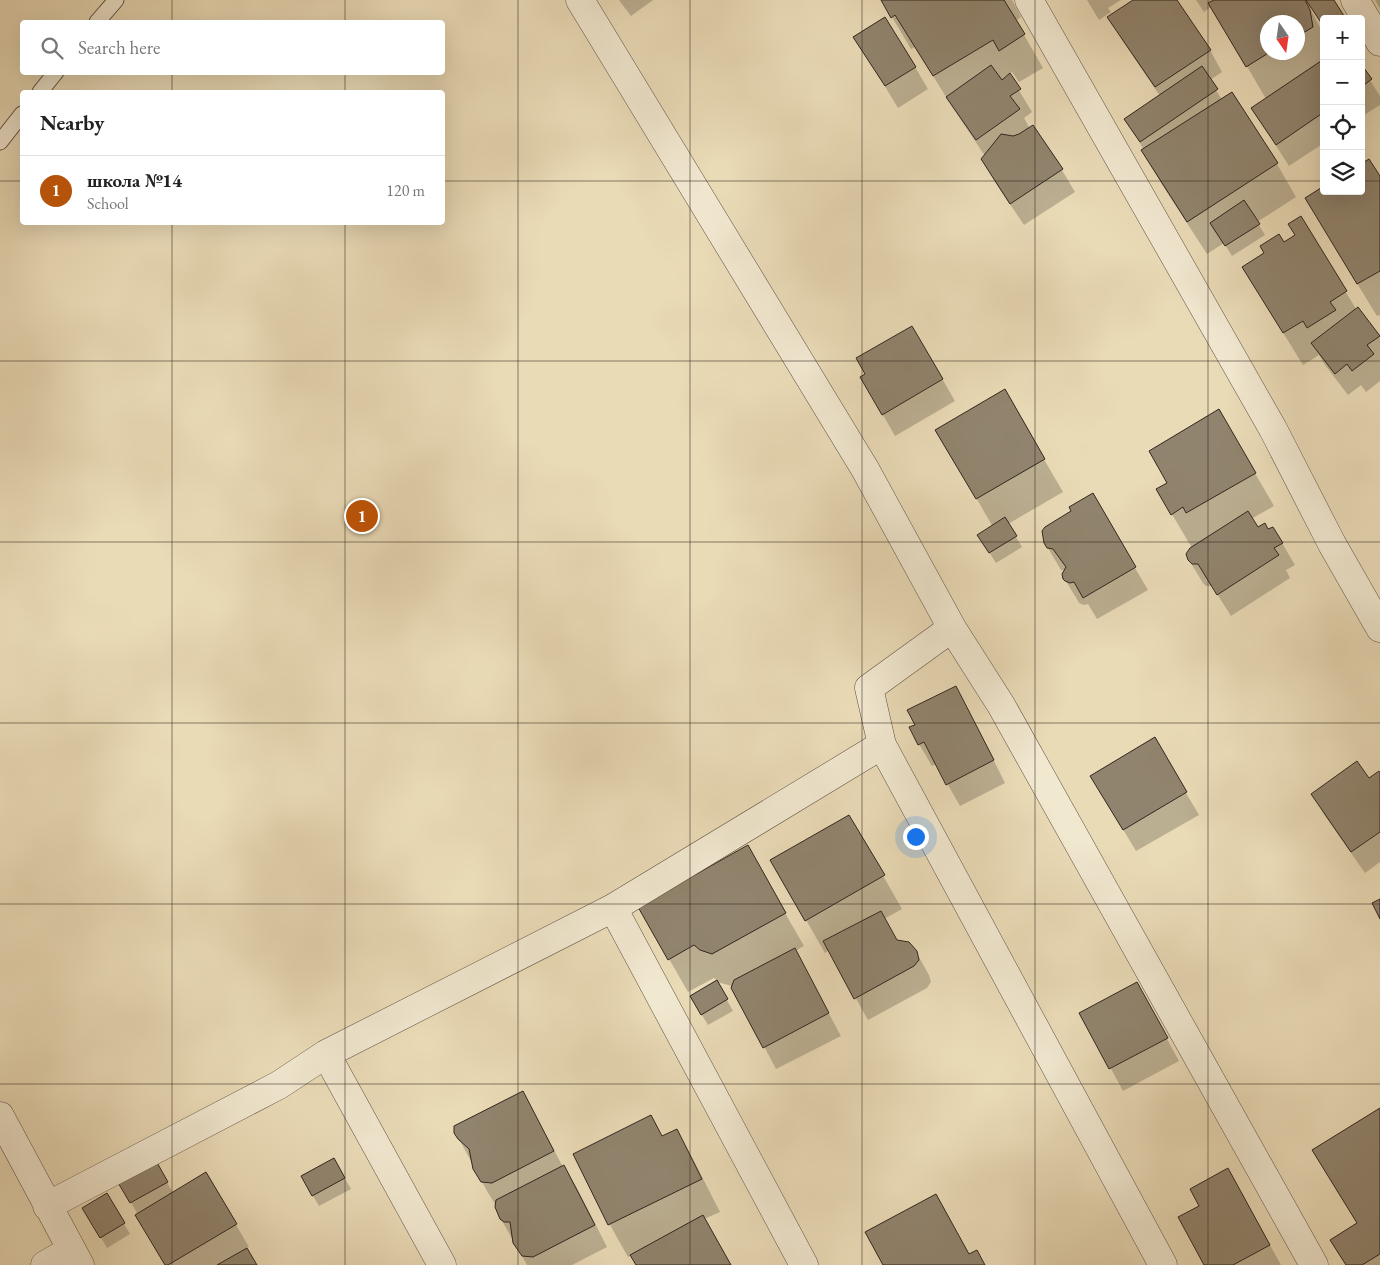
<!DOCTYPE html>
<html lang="en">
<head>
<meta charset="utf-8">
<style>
	:root { --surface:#fff; --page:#f2f2f2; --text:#222; --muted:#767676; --line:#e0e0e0; --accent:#b45309 }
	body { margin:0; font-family:"EB Garamond",serif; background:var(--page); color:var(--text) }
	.controls { position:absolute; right:15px; top:15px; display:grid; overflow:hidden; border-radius:5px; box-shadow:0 5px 20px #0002 }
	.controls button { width:45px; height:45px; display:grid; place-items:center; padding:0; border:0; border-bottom:1px solid var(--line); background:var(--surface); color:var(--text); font:25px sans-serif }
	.compass { position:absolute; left:1260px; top:15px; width:45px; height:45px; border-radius:50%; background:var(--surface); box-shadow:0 5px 20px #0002; rotate:167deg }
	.you { position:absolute; left:915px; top:836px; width:18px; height:18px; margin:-12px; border:4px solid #fff; border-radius:50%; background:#1a73e8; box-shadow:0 0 0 8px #1a73e833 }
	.badge { display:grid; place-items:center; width:32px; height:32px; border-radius:50%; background:var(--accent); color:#fff; font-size:16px; font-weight:700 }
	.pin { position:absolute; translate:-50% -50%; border:2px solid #fff; box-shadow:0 1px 5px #0006 }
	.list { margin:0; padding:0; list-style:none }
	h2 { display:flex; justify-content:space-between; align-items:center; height:65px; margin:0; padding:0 20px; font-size:21px }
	h2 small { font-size:16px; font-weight:400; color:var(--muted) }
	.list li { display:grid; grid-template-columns:32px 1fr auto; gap:15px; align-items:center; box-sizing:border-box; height:70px; padding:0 20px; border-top:1px solid var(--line) }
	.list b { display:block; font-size:19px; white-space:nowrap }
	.list p { margin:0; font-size:16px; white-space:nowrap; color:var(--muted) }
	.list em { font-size:16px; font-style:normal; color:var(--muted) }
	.icon { flex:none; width:28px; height:28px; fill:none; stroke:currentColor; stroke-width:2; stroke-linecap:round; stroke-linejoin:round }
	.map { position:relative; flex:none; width:1380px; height:1265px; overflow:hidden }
	.search { position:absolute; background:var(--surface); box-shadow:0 5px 20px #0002; left:20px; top:20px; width:425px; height:55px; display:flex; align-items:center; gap:12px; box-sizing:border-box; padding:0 18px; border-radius:5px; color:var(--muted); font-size:19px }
	.panel { position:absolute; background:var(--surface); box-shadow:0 5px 20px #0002; left:20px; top:90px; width:425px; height:135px; border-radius:5px }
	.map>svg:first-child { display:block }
</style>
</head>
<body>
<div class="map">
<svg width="1380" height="1265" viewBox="0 0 1380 1265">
	<rect width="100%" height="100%" fill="#eadbb7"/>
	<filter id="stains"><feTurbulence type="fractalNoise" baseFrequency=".004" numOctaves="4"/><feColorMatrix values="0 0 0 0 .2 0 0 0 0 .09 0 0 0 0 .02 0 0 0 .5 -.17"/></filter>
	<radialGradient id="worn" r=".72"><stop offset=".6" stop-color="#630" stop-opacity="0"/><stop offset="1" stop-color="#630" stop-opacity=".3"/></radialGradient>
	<!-- shadow -->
	<path fill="#0003" fill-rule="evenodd" d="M 619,0 L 653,0 L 631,16 Z
		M 882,0 L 1012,0 L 1021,17 L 1016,21 L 1043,68 L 1019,82 L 1012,72 L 1009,74 L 1032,112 L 1024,118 L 1030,129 L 1033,126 L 1062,170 L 1075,192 L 1024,225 L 995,182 L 982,159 L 985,156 L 953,108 L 915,47 L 911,49 Z
		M 1087,0 L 1121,0 L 1108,8 L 1111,12 L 1099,20 Z
		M 1135,0 L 1176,0 L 1210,50 L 1222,72 L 1210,80 L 1222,100 L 1232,94 L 1277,164 L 1296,197 L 1257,222 L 1265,235 L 1232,256 L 1224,243 L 1207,254 L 1161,183 L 1142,151 L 1144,150 L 1126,120 L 1160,96 L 1122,40 L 1109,18 Z
		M 1196,0 L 1333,0 L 1310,8 L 1324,35 L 1324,143 L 1289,166 L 1266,130 L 1253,108 L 1266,99 L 1212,6 L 1204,12 ZM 1268,22 L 1298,22 L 1298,52 L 1268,52 Z
		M 1375,0 L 1380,0 L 1380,9 Z
		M 855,37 L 915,67 L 928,89 L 898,108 Z
		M 1361,66 L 1380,96 L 1380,105 L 1361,117 Z
		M 1380,179 L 1380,316 L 1379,315 L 1377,316 L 1325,231 L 1324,191 L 1361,191 Z
		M 1301,218 L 1356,309 L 1357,308 L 1380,338 L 1380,381 L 1366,392 L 1361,385 L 1348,395 L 1325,365 L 1319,355 L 1303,365 L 1263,300 L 1283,243 L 1296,236 Z
		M 912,327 L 955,401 L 895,436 L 862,378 Z
		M 1004,391 L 1063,492 L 1008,524 L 1022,547 L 996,563 L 985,546 L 993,527 L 937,430 Z
		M 1219,411 L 1274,506 L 1251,519 L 1258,529 L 1268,531 L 1282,543 L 1295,565 L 1286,570 L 1290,578 L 1231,616 L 1212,586 L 1206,586 L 1203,583 L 1189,560 L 1192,548 L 1157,489 L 1169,483 Z
		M 1092,495 L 1148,590 L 1097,619 L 1088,604 L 1084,605 L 1079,603 L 1078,601 L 1064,578 L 1065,570 L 1061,570 L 1045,543 L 1073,512 Z
		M 968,709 L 1005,783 L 960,806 L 936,764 L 932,766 L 919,744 Z
		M 1154,739 L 1199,815 L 1136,851 L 1104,798 Z
		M 1380,775 L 1380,862 L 1365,873 L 1325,816 L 1312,794 L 1368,780 Z
		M 849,816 L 902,909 L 884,919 L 897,942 L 916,952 L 929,975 L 931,982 L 927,988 L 868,1020 L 829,950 L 825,953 L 772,861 Z
		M 747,847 L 804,946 L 795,951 L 841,1036 L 776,1069 L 732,986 L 717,982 L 718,981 L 714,978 L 688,992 L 640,908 Z
		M 717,982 L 733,1011 L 708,1025 L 691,997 Z
		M 1149,1006 L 1179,1061 L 1123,1091 L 1081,1013 Z
		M 523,1092 L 563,1167 L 564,1166 L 577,1188 L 607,1247 L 572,1265 L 527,1265 L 501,1219 L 497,1204 L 495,1204 L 487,1191 L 459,1139 Z
		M 1380,1110 L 1380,1265 L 1346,1265 L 1358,1224 Z
		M 651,1116 L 662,1137 L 677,1130 L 695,1163 L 720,1212 L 704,1219 L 730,1265 L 637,1265 L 632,1255 L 628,1257 L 610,1225 L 575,1154 Z
		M 334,1160 L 351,1189 L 319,1206 L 302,1177 Z
		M 155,1161 L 173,1193 L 236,1225 L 249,1247 L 246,1248 L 256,1265 L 166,1265 L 119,1181 Z
		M 1241,1192 L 1281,1265 L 1206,1265 Z
		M 107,1195 L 130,1234 L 107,1248 L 84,1208 Z"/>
	<!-- building -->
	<path fill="#91846e" stroke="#31261f" d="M 881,0 L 1004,0 L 1025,34 L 999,51 L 993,40 L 933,76 L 895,15 L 891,18 Z
		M 1133,0 L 1177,0 L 1211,50 L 1155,87 L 1107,17 Z
		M 1214,0 L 1305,0 L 1310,10 L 1313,27 L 1298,36 L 1298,22 L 1268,22 L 1268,52 L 1270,52 L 1246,67 L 1208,3 Z
		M 1306,0 L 1334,0 L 1346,19 L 1324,19 L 1324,27 Z
		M 885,17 L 916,67 L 885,86 L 853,37 Z
		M 1324,59 L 1324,112 L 1276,145 L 1251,108 Z
		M 1361,64 L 1372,79 L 1361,87 Z
		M 991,65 L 1002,80 L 1010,73 L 1021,89 L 1010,96 L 1020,109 L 976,140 L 946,97 Z
		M 1202,66 L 1218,89 L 1140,142 L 1124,119 Z
		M 1232,92 L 1278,163 L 1187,222 L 1141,150 Z
		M 1033,125 L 1063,169 L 1010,204 L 981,159 L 1001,134 L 1013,136 L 1019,134 Z
		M 1369,159 L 1380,176 L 1380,271 L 1357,284 L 1305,198 L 1324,186 L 1324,191 L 1361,191 L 1361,164 Z
		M 1244,200 L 1260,224 L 1225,246 L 1210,223 Z
		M 1301,216 L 1347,291 L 1330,302 L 1336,310 L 1307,328 L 1303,321 L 1283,333 L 1242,267 L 1264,253 L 1260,246 L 1279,234 L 1284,242 L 1295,235 L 1288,224 Z
		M 1358,307 L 1380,336 L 1367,345 L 1374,354 L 1352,371 L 1347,364 L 1335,374 L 1311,343 Z
		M 912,326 L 943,379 L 882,415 L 860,377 L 865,374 L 856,358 Z
		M 1005,389 L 1045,459 L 976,499 L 935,430 Z
		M 1219,409 L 1256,473 L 1186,513 L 1183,507 L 1171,515 L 1156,489 L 1167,483 L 1149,451 Z
		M 1093,493 L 1136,567 L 1083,598 L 1074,582 L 1070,583 L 1065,581 L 1063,579 L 1062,574 L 1066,567 L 1053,549 L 1047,548 L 1044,543 L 1042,531 L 1045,527 L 1071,511 L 1069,507 Z
		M 1248,511 L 1258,527 L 1265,523 L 1268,529 L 1273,527 L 1283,543 L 1274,548 L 1279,555 L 1217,595 L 1198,564 L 1192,564 L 1188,560 L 1186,554 L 1190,548 Z
		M 1005,517 L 1017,536 L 989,553 L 977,535 Z
		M 956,686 L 994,760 L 946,785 L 924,742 L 918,745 L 909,727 L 915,725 L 907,710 Z
		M 1155,737 L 1187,792 L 1123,830 L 1090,776 Z
		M 1357,761 L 1369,778 L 1379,771 L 1380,773 L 1380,832 L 1351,852 L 1311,794 Z
		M 849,815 L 885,875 L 805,921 L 770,860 Z
		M 748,845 L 786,913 L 712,954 L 700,950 L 694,945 L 668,960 L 638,907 Z
		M 1380,899 L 1380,919 L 1372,903 Z
		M 881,911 L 897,940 L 909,942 L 917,951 L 919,960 L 914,966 L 854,999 L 823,941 Z
		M 795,948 L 829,1013 L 763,1048 L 731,988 L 734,980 Z
		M 717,980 L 728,999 L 701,1015 L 690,996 Z
		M 1137,982 L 1168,1038 L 1109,1069 L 1079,1013 Z
		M 523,1091 L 554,1151 L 492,1183 L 481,1182 L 473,1169 L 469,1149 L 458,1139 L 454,1133 L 454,1126 Z
		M 1380,1108 L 1380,1254 L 1362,1265 L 1346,1265 L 1330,1240 L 1357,1223 L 1312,1150 Z
		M 651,1115 L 662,1136 L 677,1129 L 702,1179 L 608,1225 L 573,1154 Z
		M 334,1158 L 345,1178 L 312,1196 L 301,1176 Z
		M 155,1159 L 168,1182 L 130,1203 L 117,1181 Z
		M 564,1165 L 595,1225 L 533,1257 L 522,1256 L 513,1243 L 510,1222 L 504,1222 L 500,1219 L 495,1207 L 496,1200 Z
		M 1228,1168 L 1270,1245 L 1233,1265 L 1204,1265 L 1178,1217 L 1199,1206 L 1190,1189 Z
		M 206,1172 L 237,1224 L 168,1265 L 165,1265 L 135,1215 Z
		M 107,1193 L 125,1223 L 100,1238 L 82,1208 Z
		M 936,1194 L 969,1254 L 977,1250 L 985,1265 L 883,1265 L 865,1232 Z
		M 703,1215 L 731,1265 L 636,1265 L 630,1255 Z
		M 247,1248 L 257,1265 L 217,1265 Z"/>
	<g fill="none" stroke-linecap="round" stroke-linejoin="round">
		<!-- lane casing -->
		<g stroke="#5f5345" stroke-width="17">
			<path id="lane" d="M 97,22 L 116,0
				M 40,92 L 56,72
				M 0,142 L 22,114"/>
		</g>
		<!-- street casing -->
		<g stroke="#5f5345" stroke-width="29">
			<path id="street" d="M 580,0 L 865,469 L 952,628 L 1001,705 L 1314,1265
				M 1029,0 L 1273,429 L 1332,544 L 1380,628
				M 1355,0 L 1380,42
				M 882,745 L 1163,1265
				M 613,908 L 804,1265
				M 326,1054 L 442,1265
				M 0,1116 L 80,1265
				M 47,1206 L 279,1085 L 326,1054 L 613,908 L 882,745 L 869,688 L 952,628
				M 45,1265 L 71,1250"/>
		</g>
		<!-- lane -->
		<use href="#lane" stroke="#f1e8d0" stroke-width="15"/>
		<!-- street -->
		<use href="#street" stroke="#f1e8d0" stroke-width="28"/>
	</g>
	<!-- grid -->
	<path fill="none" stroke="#31261f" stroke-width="1" stroke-opacity="0.55" d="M 172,0 L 172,22M 345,0 L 345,22M 518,0 L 518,1265M 690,0 L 690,1265M 862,0 L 862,1265M 1035,0 L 1035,1265M 1208,0 L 1208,1265M 172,72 L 172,92M 345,72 L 345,92M 0,181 L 22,181M 442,181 L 1324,181M 1361,181 L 1380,181M 172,222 L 172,1265M 345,222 L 345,1265M 0,361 L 1380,361M 0,542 L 1380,542M 0,723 L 1380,723M 0,904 L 1380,904M 0,1084 L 1380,1084"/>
	<rect width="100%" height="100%" filter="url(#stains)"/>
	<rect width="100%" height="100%" fill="url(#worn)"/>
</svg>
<div class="controls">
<button>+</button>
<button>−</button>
<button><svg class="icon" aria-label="locate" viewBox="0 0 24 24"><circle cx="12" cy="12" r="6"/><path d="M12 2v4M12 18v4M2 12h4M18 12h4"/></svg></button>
<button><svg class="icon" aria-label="layers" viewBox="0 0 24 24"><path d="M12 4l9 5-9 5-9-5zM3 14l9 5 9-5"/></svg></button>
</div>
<svg class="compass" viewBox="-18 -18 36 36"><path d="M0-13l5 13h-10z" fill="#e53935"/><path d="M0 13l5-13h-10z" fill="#767676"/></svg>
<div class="you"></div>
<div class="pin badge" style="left:362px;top:516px">1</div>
<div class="search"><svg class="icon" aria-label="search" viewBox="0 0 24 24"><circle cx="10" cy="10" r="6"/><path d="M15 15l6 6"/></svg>Search here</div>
<section class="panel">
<h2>Nearby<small></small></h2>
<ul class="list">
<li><span class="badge">1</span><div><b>школа №14</b><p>School</p></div><em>120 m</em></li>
</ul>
</section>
</div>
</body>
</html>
